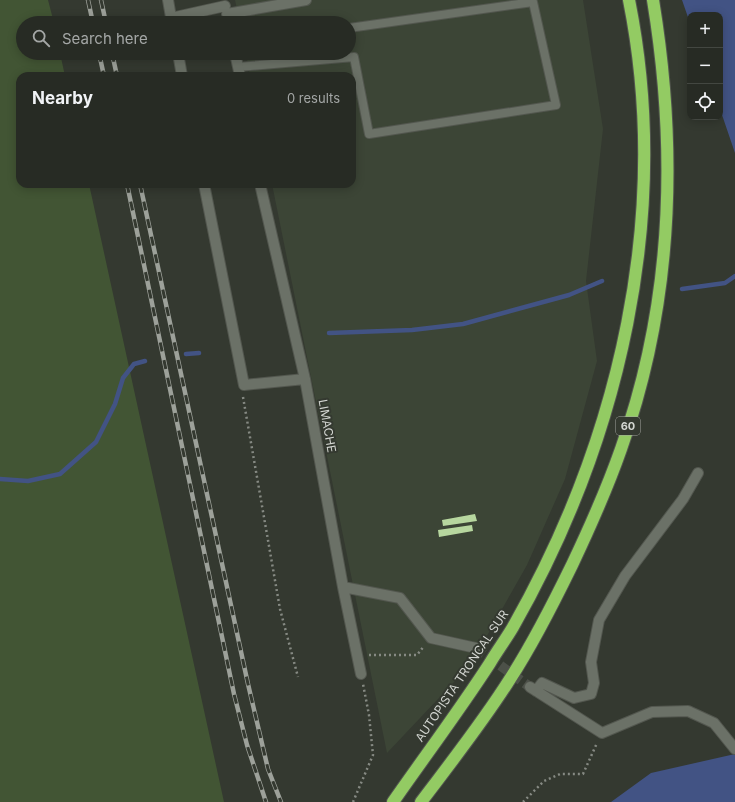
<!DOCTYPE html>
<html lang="en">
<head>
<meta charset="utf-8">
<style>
	:root { --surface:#272b24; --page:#2f332c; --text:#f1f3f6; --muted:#a4a7a6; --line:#434741 }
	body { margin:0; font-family:Inter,sans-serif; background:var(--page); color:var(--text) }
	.controls { position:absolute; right:12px; top:12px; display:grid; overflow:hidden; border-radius:8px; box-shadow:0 2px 10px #0003 }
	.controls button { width:36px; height:36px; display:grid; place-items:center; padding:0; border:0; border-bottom:1px solid var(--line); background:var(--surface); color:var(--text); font:20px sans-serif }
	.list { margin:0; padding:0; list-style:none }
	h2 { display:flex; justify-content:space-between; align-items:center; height:52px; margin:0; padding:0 16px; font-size:17px }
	h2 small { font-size:13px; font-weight:400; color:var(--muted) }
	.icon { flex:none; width:22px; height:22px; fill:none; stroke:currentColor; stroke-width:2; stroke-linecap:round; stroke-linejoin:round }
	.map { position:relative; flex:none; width:735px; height:802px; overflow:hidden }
	.search { position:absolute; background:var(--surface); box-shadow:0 2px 10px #0003; left:16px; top:16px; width:340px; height:44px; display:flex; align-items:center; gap:10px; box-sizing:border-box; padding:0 14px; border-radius:22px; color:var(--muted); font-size:15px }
	.panel { position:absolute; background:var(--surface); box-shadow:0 2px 10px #0003; left:16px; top:72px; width:340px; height:116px; border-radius:12px }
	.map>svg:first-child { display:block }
</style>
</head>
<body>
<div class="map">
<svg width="735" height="802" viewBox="0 0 735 802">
	<rect width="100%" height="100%" fill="#343930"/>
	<!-- built -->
	<path fill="#3c4536" d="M 235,0 L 583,0 L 603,129 L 586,281 L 597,361 L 565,479 L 527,565 L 471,664 L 387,753 L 272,184 L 352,184 L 352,76 L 250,76 L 246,53 L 349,53 L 349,23 L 240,23 Z"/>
	<!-- green -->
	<path fill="#425534" d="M 0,0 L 48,0 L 54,23 L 23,23 L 23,53 L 60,53 L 65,76 L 20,76 L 20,184 L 89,184 L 224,802 L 0,802 Z"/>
	<!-- water -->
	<path fill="#425384" d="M 682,0 L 735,0 L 735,153 L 720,109 L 720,15 L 690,15 L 690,23 Z
		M 735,754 L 735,802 L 611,802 L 651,773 Z"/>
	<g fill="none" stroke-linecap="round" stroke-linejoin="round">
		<!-- stream -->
		<path stroke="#425384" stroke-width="4.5" d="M 682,289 L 725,283 L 735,276
			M 329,333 L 412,330 L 463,324 L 569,295 L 602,281
			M 186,354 L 199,353
			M 0,479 L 28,481 L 60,474 L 96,442 L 115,404 L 123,378 L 134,364 L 145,361"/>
	</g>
	<!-- building -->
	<path fill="#b7d79f" d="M 475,514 L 477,521 L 443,526 L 442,520 Z
		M 472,525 L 473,531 L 439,537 L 438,530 Z"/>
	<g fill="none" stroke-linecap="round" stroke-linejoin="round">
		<!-- minor-tunnel -->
		<path stroke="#4c5048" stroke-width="10" stroke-dasharray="10 5" stroke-linecap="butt" d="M 476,648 L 530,687"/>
		<!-- service casing -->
		<g stroke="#53574f" stroke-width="10">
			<path id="service" d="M 238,67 L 354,57 L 369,134 L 556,105 L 533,2 L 349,28"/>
		</g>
		<!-- minor casing -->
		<g stroke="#53574f" stroke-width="12">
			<path id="minor" d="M 168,0 L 172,23
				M 227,14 L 306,0
				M 171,18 L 225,6
				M 178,53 L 182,76
				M 235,53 L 240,76
				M 204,184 L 244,385 L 305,379
				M 260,184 L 305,379 L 343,587 L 361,674
				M 343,587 L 400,598 L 431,638 L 476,648
				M 530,687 L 602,733 L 652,712 L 688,711 L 714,723 L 735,749
				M 536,691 L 542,683 L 574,698 L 591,694 L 594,683 L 591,662 L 599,620 L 625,576 L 683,499 L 698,473"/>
		</g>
		<!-- motorway casing -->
		<g stroke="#53574f" stroke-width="14">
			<path id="motorway" d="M 393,802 C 425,756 459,711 490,663 C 497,651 506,639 513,627 C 620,439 672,214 629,0
				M 421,802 C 452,761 483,722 510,679 C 534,642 553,604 572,565 C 590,527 607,489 621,449 C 673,303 678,152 653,0"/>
		</g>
		<!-- path -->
		<path stroke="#868a83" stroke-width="2.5" stroke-dasharray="2 3" stroke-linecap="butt" d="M 243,397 L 280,609 L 298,677
			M 369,655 L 417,655 L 424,646
			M 353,802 L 373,755 L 369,715 L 363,684
			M 523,802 L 544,781 L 560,774 L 583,774 L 597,743"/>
		<!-- service -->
		<use href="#service" stroke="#6b7167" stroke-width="8"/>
		<!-- minor -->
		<use href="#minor" stroke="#6b7167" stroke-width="10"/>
		<!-- motorway -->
		<use href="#motorway" stroke="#93cb63" stroke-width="12"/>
		<!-- rail casing -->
		<g stroke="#9da19a" stroke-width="4.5">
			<path id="rail" d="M 88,0 L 93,23
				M 101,0 L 106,23
				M 99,53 L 104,76
				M 112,53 L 117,76
				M 127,184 L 234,694 L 247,745 L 266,802
				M 140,184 L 248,684 L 268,769 L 281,802"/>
		</g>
		<!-- rail -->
		<use href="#rail" stroke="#343930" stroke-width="3" stroke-dasharray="9" stroke-linecap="butt"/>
	</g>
	<g text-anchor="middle" stroke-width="4" stroke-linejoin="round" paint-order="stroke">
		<!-- shield labels -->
		<rect fill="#343930" stroke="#a3a6a0" stroke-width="1" x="616" y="417" width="24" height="18" rx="3"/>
		<g font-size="11" font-weight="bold" fill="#d2d5d0">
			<text x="628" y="430">60</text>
		</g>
		<!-- street labels -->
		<g font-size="12" fill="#d2d5d0" stroke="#343930">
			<text transform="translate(327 426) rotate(80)" y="4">LIMACHE</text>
			<text transform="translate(462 676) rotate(-56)" y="4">AUTOPISTA TRONCAL SUR</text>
		</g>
	</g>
</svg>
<div class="controls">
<button>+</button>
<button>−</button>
<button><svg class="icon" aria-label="locate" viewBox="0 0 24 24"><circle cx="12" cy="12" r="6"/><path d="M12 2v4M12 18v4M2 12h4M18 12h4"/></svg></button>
</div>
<div class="search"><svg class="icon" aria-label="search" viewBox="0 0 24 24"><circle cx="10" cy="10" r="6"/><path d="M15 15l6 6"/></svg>Search here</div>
<section class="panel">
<h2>Nearby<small>0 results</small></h2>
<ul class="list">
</ul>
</section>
</div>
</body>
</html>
